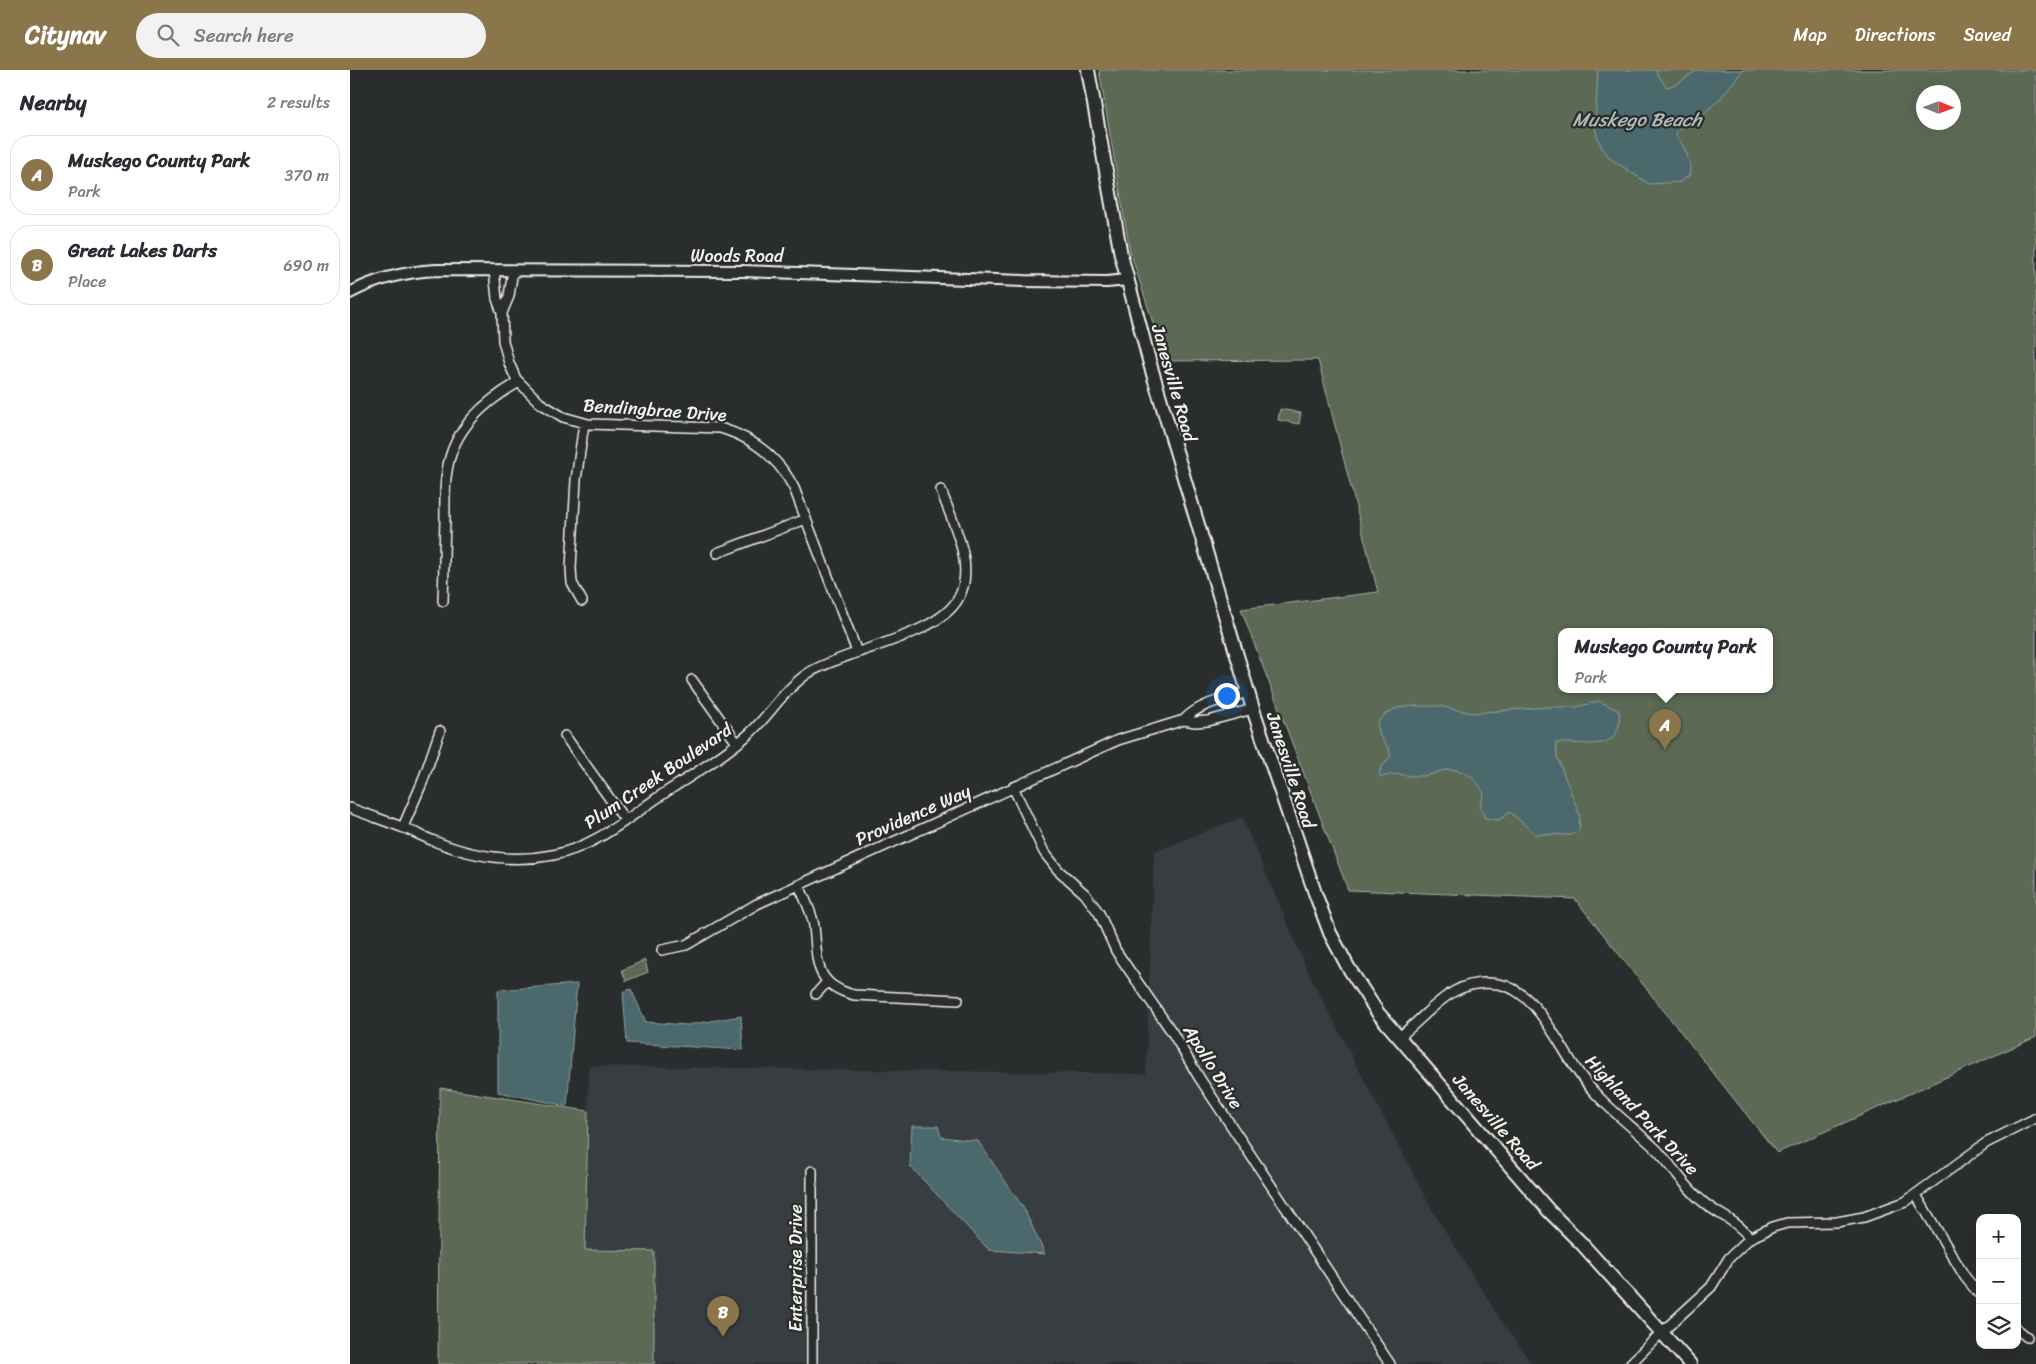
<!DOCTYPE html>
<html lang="en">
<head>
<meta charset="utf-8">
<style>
	:root { --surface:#fff; --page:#f2f2f3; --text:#2b2b33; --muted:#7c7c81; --line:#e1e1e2; --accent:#8a764a }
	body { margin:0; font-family:Sriracha,sans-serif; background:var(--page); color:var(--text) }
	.controls { position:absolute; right:15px; bottom:15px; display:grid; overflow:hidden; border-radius:10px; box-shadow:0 5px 20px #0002 }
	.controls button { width:45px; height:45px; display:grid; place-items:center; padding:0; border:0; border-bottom:1px solid var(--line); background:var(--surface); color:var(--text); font:25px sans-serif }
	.compass { position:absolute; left:1566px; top:15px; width:45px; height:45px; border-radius:50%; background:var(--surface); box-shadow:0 5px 20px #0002; rotate:91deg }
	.you { position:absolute; left:876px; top:625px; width:18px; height:18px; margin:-12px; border:4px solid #fff; border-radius:50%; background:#1a73e8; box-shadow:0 0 0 8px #1a73e833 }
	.badge { display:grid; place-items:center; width:32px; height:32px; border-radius:50%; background:var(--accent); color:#fff; font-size:16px; font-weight:700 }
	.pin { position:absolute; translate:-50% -41px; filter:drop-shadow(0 1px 2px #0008) }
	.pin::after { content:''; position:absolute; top:26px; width:18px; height:15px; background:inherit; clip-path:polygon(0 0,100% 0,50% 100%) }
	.popup { position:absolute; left:1208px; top:558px; width:215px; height:65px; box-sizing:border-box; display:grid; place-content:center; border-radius:10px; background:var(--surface); filter:drop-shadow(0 1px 4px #0005); font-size:16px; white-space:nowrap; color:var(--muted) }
	.popup b { font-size:19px; color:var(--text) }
	.popup::after { content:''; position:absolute; left:50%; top:100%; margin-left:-10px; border:10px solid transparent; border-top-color:var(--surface) }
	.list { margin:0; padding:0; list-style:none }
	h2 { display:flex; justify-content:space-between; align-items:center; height:65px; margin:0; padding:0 20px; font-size:21px }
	h2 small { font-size:16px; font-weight:400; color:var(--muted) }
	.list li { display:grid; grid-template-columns:32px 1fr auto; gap:15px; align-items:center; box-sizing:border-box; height:80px; margin:0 10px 10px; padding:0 10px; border:1px solid var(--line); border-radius:20px }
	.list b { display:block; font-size:19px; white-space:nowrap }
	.list p { margin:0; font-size:16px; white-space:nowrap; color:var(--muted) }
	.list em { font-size:16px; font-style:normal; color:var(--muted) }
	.icon { flex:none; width:28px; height:28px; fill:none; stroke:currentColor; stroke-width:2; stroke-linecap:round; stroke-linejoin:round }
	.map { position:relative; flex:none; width:1686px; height:1294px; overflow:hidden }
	header { display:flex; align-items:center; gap:30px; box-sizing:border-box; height:70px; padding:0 25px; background:var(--accent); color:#fff }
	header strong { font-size:24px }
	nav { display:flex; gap:28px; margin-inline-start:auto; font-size:18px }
	.search { width:350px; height:45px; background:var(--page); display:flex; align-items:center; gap:12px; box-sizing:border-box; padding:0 18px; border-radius:28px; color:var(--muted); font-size:19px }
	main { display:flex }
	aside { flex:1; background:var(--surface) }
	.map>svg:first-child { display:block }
</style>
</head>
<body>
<header>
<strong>Citynav</strong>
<div class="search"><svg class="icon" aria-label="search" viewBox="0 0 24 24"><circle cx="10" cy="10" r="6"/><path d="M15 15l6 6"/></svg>Search here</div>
<nav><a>Map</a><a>Directions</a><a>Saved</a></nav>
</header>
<main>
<aside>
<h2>Nearby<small>2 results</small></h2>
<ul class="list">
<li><span class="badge">A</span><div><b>Muskego County Park</b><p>Park</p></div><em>370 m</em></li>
<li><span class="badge">B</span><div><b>Great Lakes Darts</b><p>Place</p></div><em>690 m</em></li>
</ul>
</aside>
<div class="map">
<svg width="1686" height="1294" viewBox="0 0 1686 1294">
	<rect width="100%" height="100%" fill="#2a2d2e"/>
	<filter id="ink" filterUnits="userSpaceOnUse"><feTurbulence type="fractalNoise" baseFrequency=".02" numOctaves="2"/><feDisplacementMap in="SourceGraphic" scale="10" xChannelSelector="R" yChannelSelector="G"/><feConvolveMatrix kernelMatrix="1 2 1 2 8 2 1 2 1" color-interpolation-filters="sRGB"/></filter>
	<g filter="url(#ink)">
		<!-- built -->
		<path fill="#393d43" d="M 892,747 L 958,902 L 1082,1140 L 1152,1252 L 1182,1294 L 304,1294 L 304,1181 L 235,1180 L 239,996 L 796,1004 L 804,782 Z"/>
		<!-- green -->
		<path fill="#5b6b54" stroke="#a8ae9e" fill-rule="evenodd" d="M 749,0 L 1686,0 L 1686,967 L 1427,1083 L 1225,829 L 998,820 L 891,539 L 1028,522 L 968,290 L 815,291 L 780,181 ZM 1574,22 L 1604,22 L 1604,52 L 1574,52 ZM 1211,561 L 1419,561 L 1419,619 L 1211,619 Z
			M 930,339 L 951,343 L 949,354 L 928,350 Z
			M 295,890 L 298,902 L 276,911 L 272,900 Z
			M 90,1018 L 238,1041 L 235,1180 L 304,1181 L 304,1294 L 88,1294 Z"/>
		<!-- water -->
		<path fill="#4b696c" stroke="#8f9f9e" d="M 1248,0 L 1305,0 L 1316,17 C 1330,15 1336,6 1348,0 C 1353,0 1384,0 1393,0 L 1369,30 L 1352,45 L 1327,61 L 1326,65 C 1334,77 1343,92 1339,106 L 1330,112 L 1299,114 L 1261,89 L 1252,78 L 1247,66 L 1245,57 Z
			M 1249,631 L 1269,641 C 1274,686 1234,671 1206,673 L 1207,687 L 1230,746 L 1229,761 L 1221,765 L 1185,764 L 1160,742 L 1149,750 L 1135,748 L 1130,737 L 1134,724 C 1127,708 1113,697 1094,700 C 1086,702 1079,706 1071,706 C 1054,707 1050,701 1032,707 L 1029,705 L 1031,698 L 1041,686 L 1039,679 L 1030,666 L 1027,653 L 1034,645 L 1047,638 L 1064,636 L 1089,636 L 1122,643 L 1198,637 L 1227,637 Z
			M 227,914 L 217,1036 L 148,1022 L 148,920 Z
			M 281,919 L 296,952 L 337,955 L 391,946 L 393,980 L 277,973 L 273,922 Z
			M 562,1056 L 588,1056 L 591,1067 L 628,1071 L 674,1139 L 695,1184 L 639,1180 L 560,1096 Z"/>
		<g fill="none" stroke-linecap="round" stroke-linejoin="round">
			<!-- minor casing -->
			<g stroke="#f4f1e8" stroke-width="12">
				<path id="minor" d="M 144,200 L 147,229 L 152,243 L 153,271 L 159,293 L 166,309 L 190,333 L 213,347 L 238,354 L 370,358 C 404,368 428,387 444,418 L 507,582
					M 152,243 L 159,226 L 163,200
					M 367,483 L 456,449
					M 93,531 C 94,504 94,477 95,451 C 95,434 94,417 97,401 C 103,359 134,332 169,312
					M 232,531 L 222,513 L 221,498 L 226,410 L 234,353
					M 342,610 L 387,673
					M 834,650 C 849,633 876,629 898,622
					M 215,666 L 275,750
					M 663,717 L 694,782 L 708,800 L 735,824 L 749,843 L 766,881 L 822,962 L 850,1009 L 1040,1294
					M 0,738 C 18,745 36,751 54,758 C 64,762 74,767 84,771 C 123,787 162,793 203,785 C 245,777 279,747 313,724 C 342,705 374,686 400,663 C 421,643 435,618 460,602 C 499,579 586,567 608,529 C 627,496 602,452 591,420
					M 53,757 L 72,713 L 90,661
					M 449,815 C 454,828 462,842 464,856 C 468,891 463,914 504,925 L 608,930
					M 312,880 L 336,875 L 407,834 L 768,670 L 834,650 L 845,652 L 858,651 L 903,639
					M 466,924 L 477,912
					M 1049,967 C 1082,942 1101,907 1148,914 C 1188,920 1210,980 1234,1010 C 1254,1036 1281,1055 1305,1078 C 1322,1095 1334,1116 1352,1131 C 1369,1146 1384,1148 1400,1168
					M 1566,1125 L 1615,1207 L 1630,1225
					M 1667,1259 L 1677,1267
					M 462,1294 L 462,1101
					M 1280,1294 L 1311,1263 L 1361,1217 L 1379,1188 L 1400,1168 L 1423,1157 L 1437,1153 L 1487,1152 L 1514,1147 L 1555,1132 L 1636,1073 L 1686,1048"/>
			</g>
			<!-- tertiary casing -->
			<g stroke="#f4f1e8" stroke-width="14">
				<path id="tertiary" d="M 0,223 C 27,208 55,202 86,200 L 394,201 L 674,211 L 757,212 L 777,210"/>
			</g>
			<!-- secondary casing -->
			<g stroke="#f4f1e8" stroke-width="16">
				<path id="secondary" d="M 738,0 L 771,185 L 800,294 L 903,639 L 965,823 L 980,863 L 998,897 L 1028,943 L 1199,1141 L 1232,1174 L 1340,1294"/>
			</g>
			<!-- minor -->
			<use href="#minor" stroke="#2a2d2e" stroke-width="9"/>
			<!-- tertiary -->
			<use href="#tertiary" stroke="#2a2d2e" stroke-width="10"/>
			<!-- secondary -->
			<use href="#secondary" stroke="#2a2d2e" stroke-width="12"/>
		</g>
	</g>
	<g text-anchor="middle" stroke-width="4.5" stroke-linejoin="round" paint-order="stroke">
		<!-- street labels -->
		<g font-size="18" fill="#f4f1e8" stroke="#2a2d2e">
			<text x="387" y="192">Woods Road</text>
			<text transform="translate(824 313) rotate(74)" y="6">Janesville Road</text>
			<text transform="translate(305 340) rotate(4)" y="6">Bendingbrae Drive</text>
			<text transform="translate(941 700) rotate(72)" y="6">Janesville Road</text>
			<text transform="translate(308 706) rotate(-34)" y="6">Plum Creek Boulevard</text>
			<text transform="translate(563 745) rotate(-24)" y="6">Providence Way</text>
			<text transform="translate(863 997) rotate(58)" y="6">Apollo Drive</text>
			<text transform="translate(1292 1045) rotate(47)" y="6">Highland Park Drive</text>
			<text transform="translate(1146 1052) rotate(49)" y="6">Janesville Road</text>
			<text transform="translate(446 1198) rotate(-90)" y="6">Enterprise Drive</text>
		</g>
		<!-- water labels -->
		<g font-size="19" font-style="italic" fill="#b0bbb6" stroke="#2a2d2e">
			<text x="1287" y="56">Muskego Beach</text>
		</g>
	</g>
</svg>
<div class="controls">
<button>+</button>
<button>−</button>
<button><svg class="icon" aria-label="layers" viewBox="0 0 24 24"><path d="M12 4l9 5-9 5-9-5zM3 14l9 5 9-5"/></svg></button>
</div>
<svg class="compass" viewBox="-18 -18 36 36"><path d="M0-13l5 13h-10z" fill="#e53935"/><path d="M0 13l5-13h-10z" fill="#7c7c81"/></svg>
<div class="you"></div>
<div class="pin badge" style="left:1315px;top:680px">A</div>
<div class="popup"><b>Muskego County Park</b>Park</div>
<div class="pin badge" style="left:373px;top:1267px">B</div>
</div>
</main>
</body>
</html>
